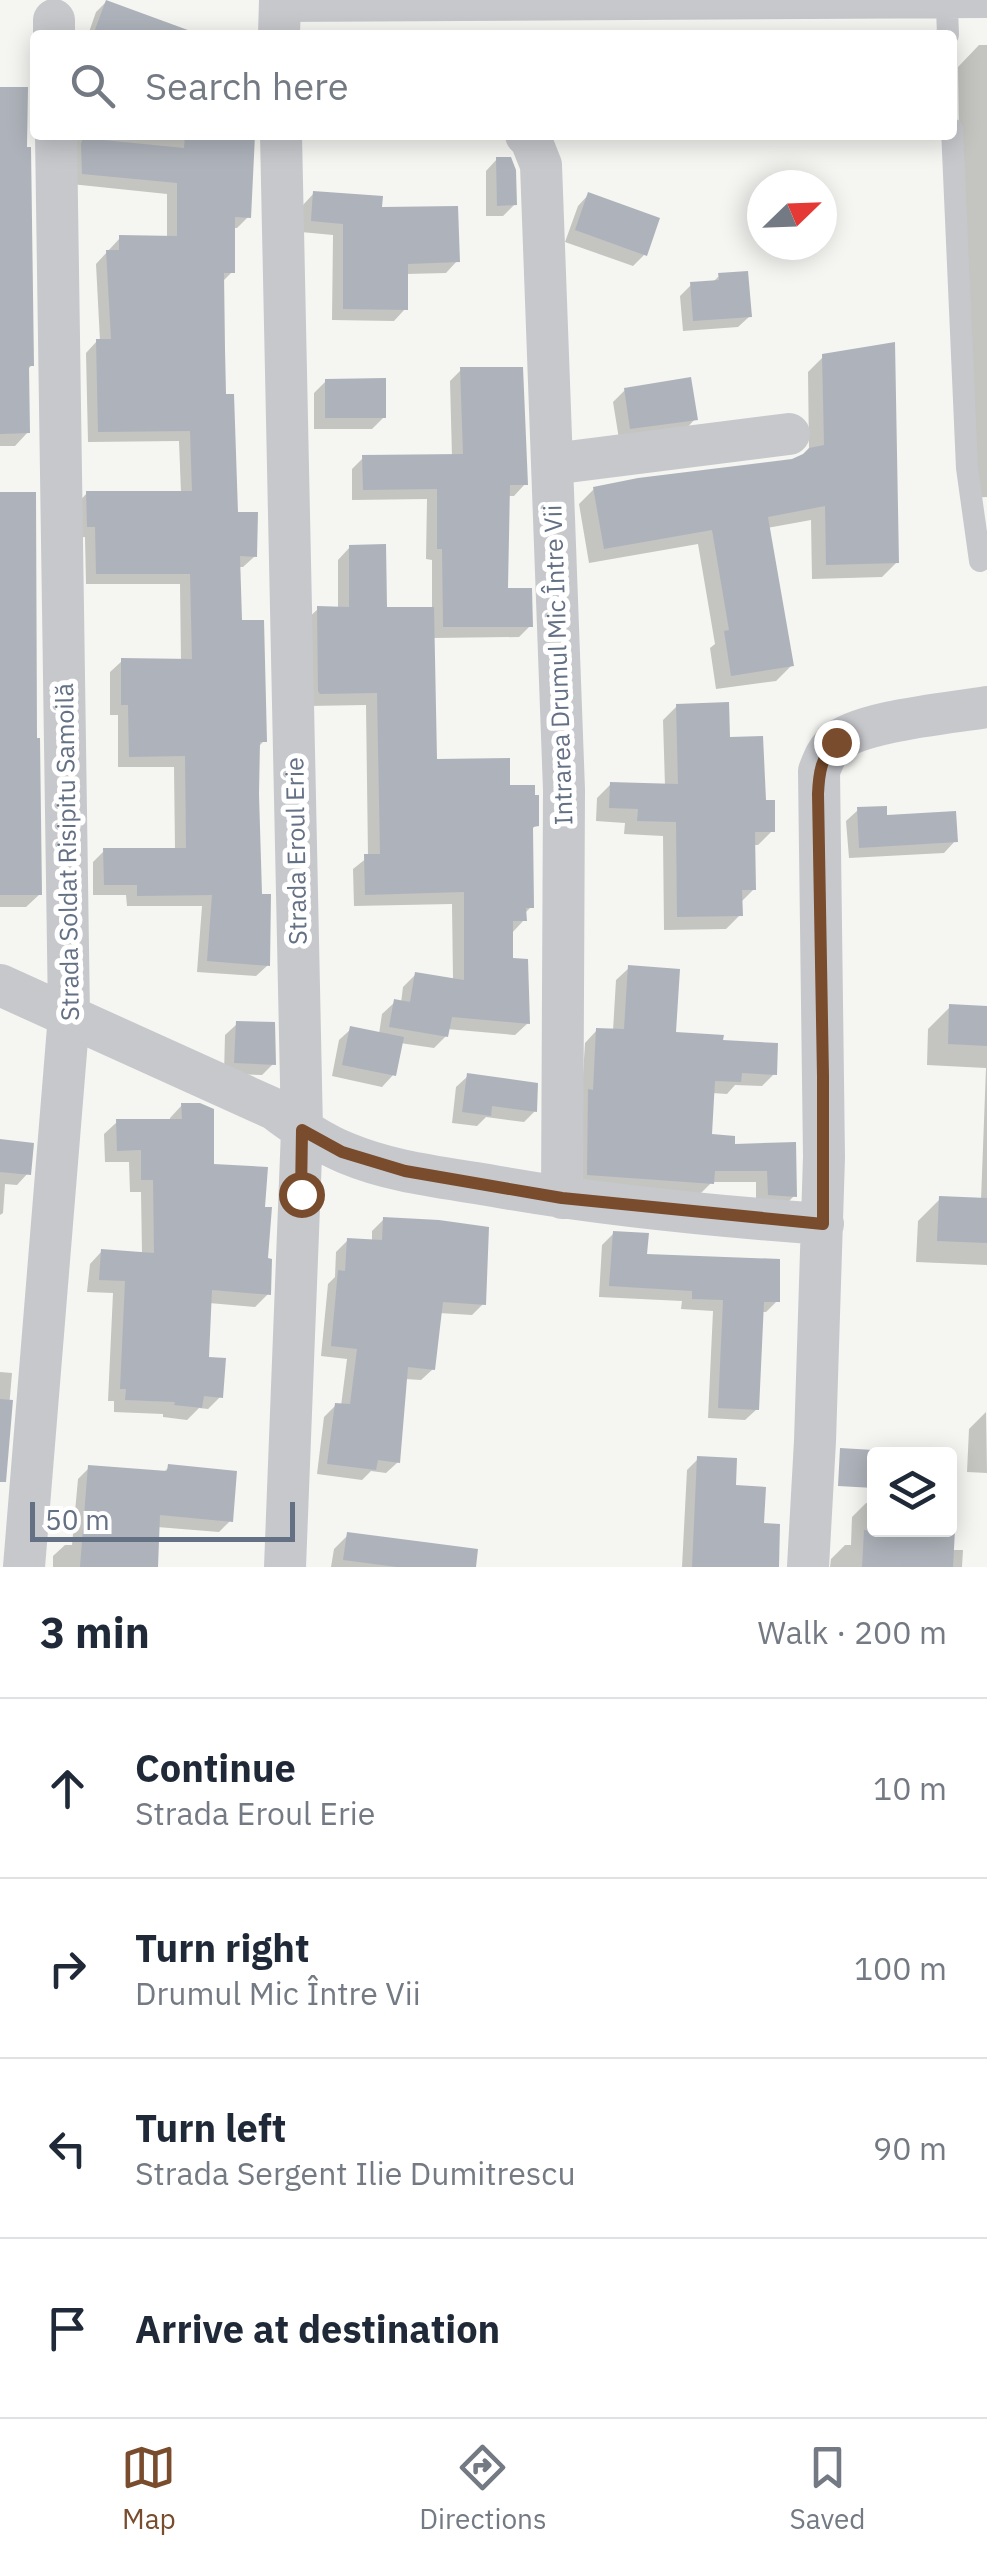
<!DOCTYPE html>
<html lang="en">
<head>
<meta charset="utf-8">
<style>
	:root { --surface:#fff; --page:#f6f6f7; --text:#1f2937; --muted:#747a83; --line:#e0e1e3; --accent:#794c2d }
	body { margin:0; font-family:"IBM Plex Sans",sans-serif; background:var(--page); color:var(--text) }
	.controls { position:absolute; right:30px; bottom:30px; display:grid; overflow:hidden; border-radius:10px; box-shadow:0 5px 25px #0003 }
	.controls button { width:90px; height:90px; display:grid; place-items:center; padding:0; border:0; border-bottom:2px solid var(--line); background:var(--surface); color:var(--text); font:50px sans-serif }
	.compass { position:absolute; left:747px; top:170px; width:90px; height:90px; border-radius:50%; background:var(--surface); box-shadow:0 5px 25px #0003; rotate:67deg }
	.scale { position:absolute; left:30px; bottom:25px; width:265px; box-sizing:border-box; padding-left:10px; border:5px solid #647084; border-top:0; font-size:28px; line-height:35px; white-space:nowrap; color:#647084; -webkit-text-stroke:8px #fff; paint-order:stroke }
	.stop { position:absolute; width:30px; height:30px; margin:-22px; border:8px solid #794c2d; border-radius:50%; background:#fff }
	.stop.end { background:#794c2d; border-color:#fff; box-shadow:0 2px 10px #0008 }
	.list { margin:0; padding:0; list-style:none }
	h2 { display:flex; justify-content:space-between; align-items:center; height:130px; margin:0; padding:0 40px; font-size:42px }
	h2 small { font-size:32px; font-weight:400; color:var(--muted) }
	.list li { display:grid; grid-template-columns:65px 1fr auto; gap:30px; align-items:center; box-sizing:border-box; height:180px; padding:0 40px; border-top:2px solid var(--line) }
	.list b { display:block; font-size:38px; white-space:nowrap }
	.list p { margin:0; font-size:32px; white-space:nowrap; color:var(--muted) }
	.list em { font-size:32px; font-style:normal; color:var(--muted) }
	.icon { flex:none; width:55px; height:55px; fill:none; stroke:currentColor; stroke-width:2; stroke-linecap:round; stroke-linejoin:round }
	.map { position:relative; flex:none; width:987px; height:1567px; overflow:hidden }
	.search { position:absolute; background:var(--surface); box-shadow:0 5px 25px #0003; left:30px; right:30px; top:30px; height:110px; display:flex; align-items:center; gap:25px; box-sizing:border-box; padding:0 35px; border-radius:10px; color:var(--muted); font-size:38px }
	.sheet { height:850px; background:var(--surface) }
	nav { display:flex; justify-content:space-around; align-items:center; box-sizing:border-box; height:140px; border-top:2px solid var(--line); background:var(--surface); font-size:28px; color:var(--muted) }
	nav a { display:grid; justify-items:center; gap:5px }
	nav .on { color:var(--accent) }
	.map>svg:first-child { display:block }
</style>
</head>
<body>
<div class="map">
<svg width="987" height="1567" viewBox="0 0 987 1567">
	<rect width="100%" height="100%" fill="#f5f6f2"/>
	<!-- shadow -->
	<path fill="#0003" d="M 107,1 L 174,35 L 88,35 L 96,12 Z
		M 979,45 L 987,45 L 987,497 L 964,498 L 958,67 Z
		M 0,90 L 32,365 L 26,371 L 28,432 L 15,446 L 0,446 Z
		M 74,135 L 254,135 L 248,217 L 237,228 L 233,228 L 232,272 L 221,283 L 224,397 L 235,515 L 255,556 L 243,567 L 238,567 L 239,623 L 264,741 L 257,748 L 260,896 L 268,965 L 256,976 L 197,972 L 202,906 L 127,906 L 126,895 L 93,895 L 93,862 L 104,851 L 175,850 L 174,767 L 118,767 L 118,715 L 110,715 L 110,672 L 122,661 L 181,662 L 180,584 L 86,584 L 85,537 L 76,538 L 76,505 L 87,493 L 181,493 L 179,441 L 88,442 L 86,353 L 97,341 L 100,341 L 96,264 L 120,238 L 167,238 L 167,194 L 71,184 Z
		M 497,159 L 515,204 L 503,216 L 486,216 L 486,171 Z
		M 314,193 L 380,210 L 457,261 L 446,273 L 406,274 L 405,309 L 394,321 L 332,320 L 333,235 L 301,232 L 303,205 Z
		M 589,194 L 644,255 L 633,266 L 565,242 L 578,206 Z
		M 719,276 L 750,316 L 738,327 L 683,331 L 680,296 L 691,285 L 712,283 Z
		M 823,357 L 897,562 L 882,577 L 812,579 L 811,520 L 767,528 L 791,666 L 776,681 L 716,689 L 710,648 L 715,644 L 698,544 L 589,563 L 579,504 L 594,489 L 793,461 L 809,451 L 808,372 Z
		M 461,370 L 525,484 L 514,496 L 508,496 L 505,591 L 530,626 L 519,637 L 432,638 L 435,761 L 508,788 L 536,825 L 530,831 L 531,907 L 524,914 L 524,920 L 511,934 L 510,960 L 528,1023 L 515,1035 L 447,1029 L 446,1036 L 434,1048 L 400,1043 L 393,1075 L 382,1087 L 332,1076 L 339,1040 L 351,1029 L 379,1034 L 382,1014 L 395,1002 L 401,1003 L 403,987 L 416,974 L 453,981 L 452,904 L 354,906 L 353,869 L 368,857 L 366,705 L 308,706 L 305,621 L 318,609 L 338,609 L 338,560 L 350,547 L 384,609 L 432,610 L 432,560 L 426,559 L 427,499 L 352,500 L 352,469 L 363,458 L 452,457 L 450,381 Z
		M 326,381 L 384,417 L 372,429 L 314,429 L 314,393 Z
		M 625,390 L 695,419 L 684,431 L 619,439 L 613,402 Z
		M 0,495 L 35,740 L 40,894 L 26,907 L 0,907 Z
		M 677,706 L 728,740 L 772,831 L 758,845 L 753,845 L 754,889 L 740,903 L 740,915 L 726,929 L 664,930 L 663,836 L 624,834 L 625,823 L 596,821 L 597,798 L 611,784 L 665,786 L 663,720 Z
		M 858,810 L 885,818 L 955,841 L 944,853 L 849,858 L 846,821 Z
		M 629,968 L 674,1034 L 721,1042 L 774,1074 L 762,1086 L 735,1085 L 727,1094 L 712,1093 L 709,1137 L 732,1146 L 793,1145 L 794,1196 L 782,1208 L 756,1206 L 756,1182 L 712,1182 L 699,1195 L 576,1187 L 585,1043 L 597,1030 L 613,1031 L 616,980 Z
		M 950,1007 L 987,1008 L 987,1265 L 916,1262 L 918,1221 L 940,1199 L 981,1200 L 986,1068 L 927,1065 L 928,1029 Z
		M 237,1024 L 273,1064 L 262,1075 L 224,1074 L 225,1035 Z
		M 468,1076 L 535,1111 L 524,1122 L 486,1117 L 477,1126 L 452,1123 L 456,1087 Z
		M 182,1105 L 212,1167 L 262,1209 L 268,1294 L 255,1307 L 209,1303 L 206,1359 L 221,1396 L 208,1409 L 199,1408 L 187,1420 L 163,1417 L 163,1414 L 114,1412 L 114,1401 L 108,1401 L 113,1293 L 87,1292 L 90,1264 L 102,1251 L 142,1254 L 141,1192 L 130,1192 L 129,1162 L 105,1162 L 104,1134 L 117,1122 L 170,1121 L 170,1118 Z
		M 0,1142 L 28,1173 L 17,1185 L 5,1184 L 3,1213 L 0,1215 Z
		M 384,1219 L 483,1304 L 472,1315 L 439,1313 L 433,1369 L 421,1380 L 405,1379 L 398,1462 L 386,1473 L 371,1471 L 362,1480 L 317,1474 L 324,1417 L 336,1405 L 341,1406 L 347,1359 L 321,1356 L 328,1284 L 335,1277 L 336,1252 L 348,1240 L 372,1242 L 372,1231 Z
		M 614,1233 L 645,1257 L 777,1301 L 766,1312 L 761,1312 L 757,1409 L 745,1420 L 708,1418 L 713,1311 L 681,1309 L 682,1301 L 599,1297 L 602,1245 Z
		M 0,1372 L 12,1373 L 7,1432 L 0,1440 Z
		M 986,1412 L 987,1473 L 967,1472 L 969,1429 Z
		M 698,1459 L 733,1487 L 776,1567 L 682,1567 L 687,1470 Z
		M 169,1467 L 230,1521 L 219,1532 L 157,1527 L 155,1567 L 53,1567 L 53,1556 L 65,1545 L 72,1545 L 78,1479 L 89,1468 L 162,1474 Z
		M 866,1503 L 874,1504 L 874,1530 L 950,1530 L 950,1509 L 953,1509 L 952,1550 L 963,1550 L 962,1567 L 830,1567 L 831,1559 L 845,1545 L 851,1545 L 852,1517 Z
		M 348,1535 L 436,1567 L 331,1567 L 334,1549 Z"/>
	<!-- building -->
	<path fill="#aeb3bb" d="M 106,0 L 196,33 L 196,35 L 93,35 Z
		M 0,87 L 28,87 L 27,147 L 31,147 L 34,366 L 29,366 L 30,433 L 0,434 Z
		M 185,135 L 255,135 L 251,218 L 235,217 L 235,273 L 224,273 L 225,349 L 226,394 L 234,394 L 238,512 L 258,512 L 257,557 L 240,556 L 242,620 L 264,620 L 267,742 L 260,742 L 259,794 L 262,894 L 271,894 L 270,966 L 207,961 L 212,895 L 137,896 L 137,885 L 104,885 L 103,848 L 186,848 L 185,756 L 129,757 L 128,705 L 121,705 L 121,658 L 192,659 L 190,574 L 96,574 L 95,527 L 87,527 L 86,491 L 192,491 L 190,431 L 98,432 L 96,339 L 111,339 L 106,250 L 119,250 L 119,235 L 177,236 L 177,183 L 82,174 L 81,144 L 83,138 L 184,148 Z
		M 496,157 L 511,157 L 516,170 L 517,205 L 497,206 Z
		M 313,191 L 383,196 L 382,207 L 458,206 L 460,262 L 408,264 L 408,310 L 343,309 L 343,224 L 311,221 Z
		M 588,192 L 660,218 L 647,256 L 575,230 Z
		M 748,271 L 752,317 L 693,321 L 690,282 L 719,280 L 718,273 Z
		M 895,342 L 899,563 L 826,565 L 825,506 L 768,517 L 794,666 L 731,676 L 724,631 L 729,630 L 712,530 L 604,549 L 593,487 L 638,478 L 792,459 L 803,454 L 809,448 L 824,445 L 822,354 Z
		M 460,367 L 523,367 L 528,485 L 510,485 L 508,588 L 532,588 L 533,627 L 443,627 L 442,549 L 437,549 L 437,489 L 363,490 L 362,455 L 463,454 Z
		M 691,377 L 698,420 L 630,429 L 624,388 Z
		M 386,378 L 386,418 L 325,418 L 325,379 Z
		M 0,492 L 36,492 L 37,738 L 40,738 L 42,895 L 0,895 Z
		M 386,544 L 387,607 L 434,607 L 437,759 L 510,758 L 510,785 L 535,785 L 535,795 L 539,795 L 539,826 L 533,827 L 534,908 L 526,908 L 527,921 L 513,921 L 513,958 L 528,959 L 530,1024 L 452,1017 L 448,1037 L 389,1027 L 394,999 L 410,1002 L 415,972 L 464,980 L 464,892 L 365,895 L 364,854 L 380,854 L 377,693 L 320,694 L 318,691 L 317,606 L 349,607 L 349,545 Z
		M 729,702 L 730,737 L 763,736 L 766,800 L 775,800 L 775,832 L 755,832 L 756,890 L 742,890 L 743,916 L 677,917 L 676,822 L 637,821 L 638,809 L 609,808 L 610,782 L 678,784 L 676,704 Z
		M 887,806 L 887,815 L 956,811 L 958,842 L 859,848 L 857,807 Z
		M 628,965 L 680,969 L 676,1032 L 724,1035 L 723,1040 L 778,1043 L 777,1075 L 742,1073 L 741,1082 L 715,1081 L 712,1134 L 735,1136 L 735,1144 L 796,1142 L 797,1197 L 768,1195 L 767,1171 L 715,1171 L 714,1184 L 587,1175 L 588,1089 L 593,1090 L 596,1028 L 624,1029 Z
		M 949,1004 L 987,1006 L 987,1046 L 948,1044 Z
		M 236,1021 L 275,1022 L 276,1065 L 234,1063 Z
		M 350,1026 L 404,1037 L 396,1076 L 342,1065 Z
		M 467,1073 L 538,1083 L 537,1112 L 492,1106 L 491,1116 L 462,1112 Z
		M 181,1103 L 200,1103 L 214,1109 L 214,1164 L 268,1167 L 265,1207 L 272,1207 L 268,1258 L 272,1259 L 271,1295 L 212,1290 L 209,1357 L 226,1358 L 223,1398 L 204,1396 L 202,1408 L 174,1405 L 175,1402 L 125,1400 L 126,1389 L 120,1389 L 125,1281 L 99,1280 L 101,1249 L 154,1253 L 153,1180 L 141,1180 L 141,1150 L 117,1151 L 116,1119 L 182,1119 Z
		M 0,1139 L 34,1143 L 31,1175 L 0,1172 Z
		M 939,1196 L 987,1198 L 987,1243 L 937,1241 Z
		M 383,1217 L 439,1220 L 489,1227 L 486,1305 L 443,1302 L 435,1370 L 408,1367 L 400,1463 L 378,1460 L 376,1470 L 327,1464 L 335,1403 L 350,1404 L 357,1349 L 331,1346 L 338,1270 L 345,1271 L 347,1238 L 382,1240 Z
		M 613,1231 L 649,1233 L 647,1254 L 780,1259 L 780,1302 L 764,1302 L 759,1410 L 718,1408 L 723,1300 L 692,1299 L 692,1291 L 609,1286 Z
		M 0,1399 L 13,1400 L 6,1482 L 0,1482 Z
		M 840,1448 L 874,1450 L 874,1488 L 838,1486 Z
		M 697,1456 L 737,1458 L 736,1485 L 766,1487 L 764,1523 L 780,1524 L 779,1567 L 692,1567 Z
		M 168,1464 L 237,1471 L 233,1522 L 160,1515 L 158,1567 L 80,1567 L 88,1465 L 167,1471 Z
		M 864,1530 L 955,1530 L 953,1567 L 862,1567 Z
		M 347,1532 L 478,1549 L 476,1567 L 397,1567 L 343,1560 Z"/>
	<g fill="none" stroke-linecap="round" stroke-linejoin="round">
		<!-- service -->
		<path stroke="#c6c8cc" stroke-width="22" d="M 947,8 L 948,35
			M 280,11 L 987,7
			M 952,129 L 967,468 L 980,561"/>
		<!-- minor -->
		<path stroke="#c6c8cc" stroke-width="42" d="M 54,20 L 54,35
			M 279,35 L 280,0
			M 281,135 L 302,1130 L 285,1567
			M 526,135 L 531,140 L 541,165 L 564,790 L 562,1198
			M 552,464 L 789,434
			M 0,985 L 274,1109 C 296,1126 319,1142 346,1153 C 391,1172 440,1177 488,1185 C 598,1205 711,1216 823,1224
			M 24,1567 L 69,1015 L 56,135
			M 808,1567 L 815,1441 L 824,1157 L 819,771 C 823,761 826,752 834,744 C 859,721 951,713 987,707"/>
	</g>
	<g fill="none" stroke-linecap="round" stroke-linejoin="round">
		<!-- route -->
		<path stroke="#794c2d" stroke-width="12" d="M 301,1194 L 302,1130 L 342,1152 L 405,1171 L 562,1198 L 823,1224 L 823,1076 L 818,794 C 819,772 821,758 836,742"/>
	</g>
	<g text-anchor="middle" stroke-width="10" stroke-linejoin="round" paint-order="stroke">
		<!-- street labels -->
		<g font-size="25" fill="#647084" stroke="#fff">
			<text transform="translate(558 665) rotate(-92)" y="9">Intrarea Drumul Mic Între Vii</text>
			<text transform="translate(296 851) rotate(-91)" y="9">Strada Eroul Erie</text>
			<text transform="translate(67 852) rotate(-91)" y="9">Strada Soldat Risipitu Samoilă</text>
		</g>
	</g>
</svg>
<div class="controls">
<button><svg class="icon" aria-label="layers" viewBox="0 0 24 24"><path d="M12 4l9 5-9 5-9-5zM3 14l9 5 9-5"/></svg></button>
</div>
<svg class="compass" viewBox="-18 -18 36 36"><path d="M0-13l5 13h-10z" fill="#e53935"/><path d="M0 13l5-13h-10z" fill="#747a83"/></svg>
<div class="scale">50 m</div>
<div class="stop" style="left:301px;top:1194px"></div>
<div class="stop end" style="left:836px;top:742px"></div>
<div class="search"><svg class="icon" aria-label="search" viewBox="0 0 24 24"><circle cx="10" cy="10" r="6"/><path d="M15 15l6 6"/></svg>Search here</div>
</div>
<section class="sheet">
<h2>3 min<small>Walk · 200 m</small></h2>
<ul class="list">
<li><svg class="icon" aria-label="ahead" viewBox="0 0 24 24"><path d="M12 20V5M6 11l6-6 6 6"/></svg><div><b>Continue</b><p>Strada Eroul Erie</p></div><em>10 m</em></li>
<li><svg class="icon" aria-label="right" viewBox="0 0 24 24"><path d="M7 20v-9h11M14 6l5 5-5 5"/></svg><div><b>Turn right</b><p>Drumul Mic Între Vii</p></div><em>100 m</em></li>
<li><svg class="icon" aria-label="left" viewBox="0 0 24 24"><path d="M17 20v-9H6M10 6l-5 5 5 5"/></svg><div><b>Turn left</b><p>Strada Sergent Ilie Dumitrescu</p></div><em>90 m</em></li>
<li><svg class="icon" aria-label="arrive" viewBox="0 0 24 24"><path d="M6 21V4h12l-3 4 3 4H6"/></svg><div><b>Arrive at destination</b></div></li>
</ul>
</section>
<nav>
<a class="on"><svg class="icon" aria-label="map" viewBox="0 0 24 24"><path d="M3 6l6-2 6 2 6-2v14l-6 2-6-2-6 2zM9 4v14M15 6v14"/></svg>Map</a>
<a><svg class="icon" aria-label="directions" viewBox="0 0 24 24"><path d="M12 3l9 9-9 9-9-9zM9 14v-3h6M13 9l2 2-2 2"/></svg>Directions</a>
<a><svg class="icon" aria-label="saved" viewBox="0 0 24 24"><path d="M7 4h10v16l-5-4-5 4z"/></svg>Saved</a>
</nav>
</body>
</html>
